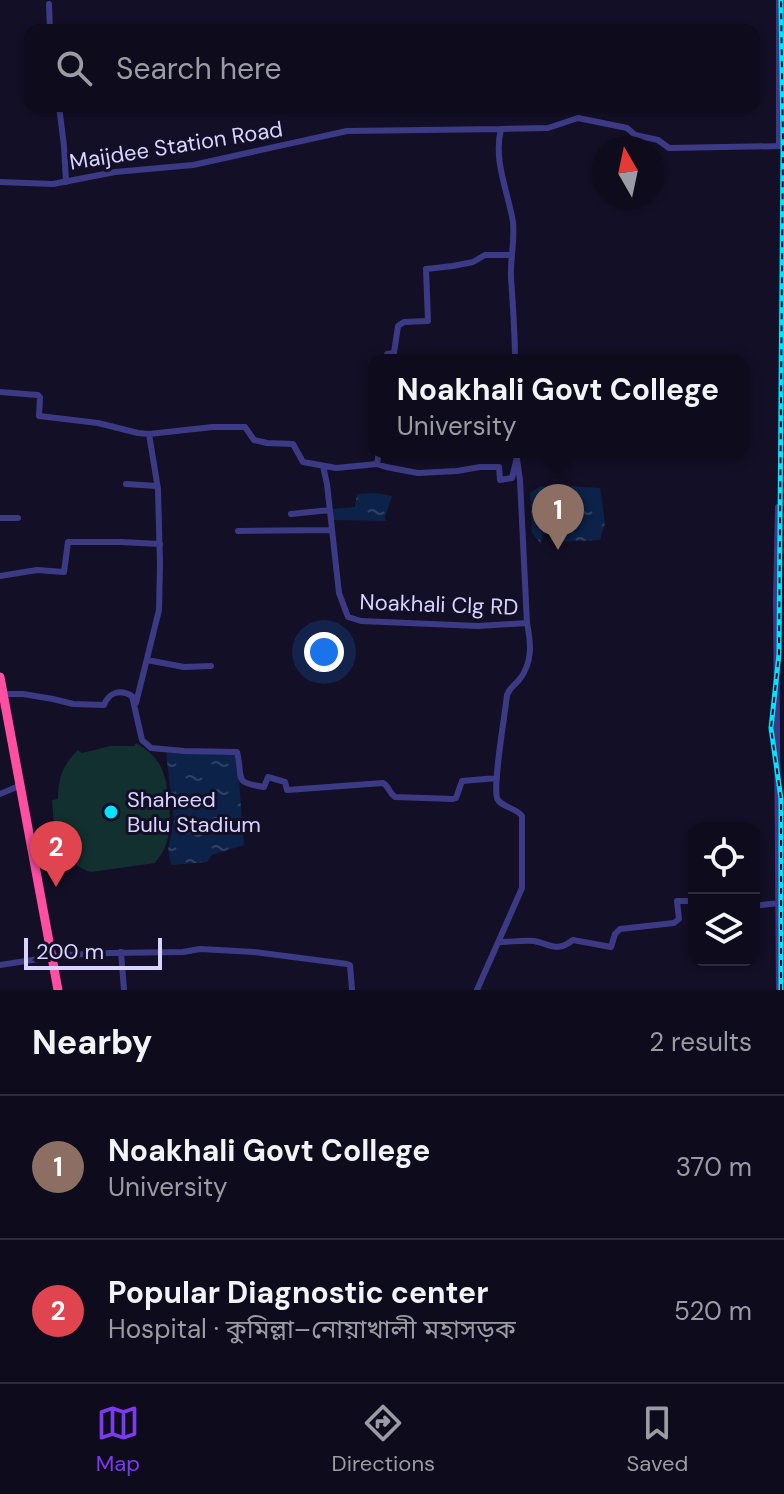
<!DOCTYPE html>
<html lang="en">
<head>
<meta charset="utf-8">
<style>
	:root { --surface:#0e0b1c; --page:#171425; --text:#f1f3f6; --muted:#9b9ba3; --line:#2e2b3b; --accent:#7c3aed }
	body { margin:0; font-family:"DM Sans","Noto Sans Bengali",sans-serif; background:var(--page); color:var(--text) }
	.controls { position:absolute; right:24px; bottom:24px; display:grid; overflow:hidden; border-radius:16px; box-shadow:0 2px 6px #0004 }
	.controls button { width:72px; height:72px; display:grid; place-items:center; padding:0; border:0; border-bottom:2px solid var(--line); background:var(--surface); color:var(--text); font:40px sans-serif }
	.compass { position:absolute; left:592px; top:136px; width:72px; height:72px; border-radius:50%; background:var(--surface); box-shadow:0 2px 6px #0004; rotate:351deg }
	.scale { position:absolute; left:24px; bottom:20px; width:138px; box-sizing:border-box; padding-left:8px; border:4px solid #d9d4ff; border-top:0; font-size:22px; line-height:28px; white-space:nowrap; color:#d9d4ff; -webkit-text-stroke:6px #130f26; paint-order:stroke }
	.you { position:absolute; left:324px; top:652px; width:28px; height:28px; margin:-20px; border:6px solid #fff; border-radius:50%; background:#1a73e8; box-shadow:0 0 0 12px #1a73e833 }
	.badge { display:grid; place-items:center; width:52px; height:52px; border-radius:50%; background:var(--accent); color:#fff; font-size:26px; font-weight:700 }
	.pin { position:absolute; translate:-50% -66px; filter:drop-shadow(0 2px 4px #0008) }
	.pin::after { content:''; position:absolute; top:42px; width:28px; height:24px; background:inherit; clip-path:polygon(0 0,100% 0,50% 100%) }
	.popup { position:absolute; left:368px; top:354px; width:380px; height:104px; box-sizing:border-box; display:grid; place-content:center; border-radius:16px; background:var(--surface); filter:drop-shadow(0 2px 6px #0005); font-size:26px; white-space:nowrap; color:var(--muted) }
	.popup b { font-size:30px; color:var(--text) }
	.popup::after { content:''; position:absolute; left:50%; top:100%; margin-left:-16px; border:16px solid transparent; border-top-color:var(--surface) }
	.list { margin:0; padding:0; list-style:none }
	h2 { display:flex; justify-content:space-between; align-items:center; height:104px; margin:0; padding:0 32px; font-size:34px }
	h2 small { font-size:26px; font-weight:400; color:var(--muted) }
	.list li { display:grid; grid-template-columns:52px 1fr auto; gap:24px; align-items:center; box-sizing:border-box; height:144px; padding:0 32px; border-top:2px solid var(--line) }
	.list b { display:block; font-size:30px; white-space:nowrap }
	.list p { margin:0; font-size:26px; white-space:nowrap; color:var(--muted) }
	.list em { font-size:26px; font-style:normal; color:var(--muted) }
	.icon { flex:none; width:44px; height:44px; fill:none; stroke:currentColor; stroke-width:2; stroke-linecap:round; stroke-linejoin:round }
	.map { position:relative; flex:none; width:784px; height:990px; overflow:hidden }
	.search { position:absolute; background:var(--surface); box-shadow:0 2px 6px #0004; left:24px; right:24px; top:24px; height:88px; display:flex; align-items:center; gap:20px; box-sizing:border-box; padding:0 28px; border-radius:16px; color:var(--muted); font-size:30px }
	.sheet { height:392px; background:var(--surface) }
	nav { display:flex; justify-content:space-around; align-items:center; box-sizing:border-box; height:112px; border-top:2px solid var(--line); background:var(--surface); font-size:22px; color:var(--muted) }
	nav a { display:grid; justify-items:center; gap:4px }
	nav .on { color:var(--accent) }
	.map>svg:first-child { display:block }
</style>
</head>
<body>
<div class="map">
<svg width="784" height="990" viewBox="0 0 784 990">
	<defs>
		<pattern id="water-ripples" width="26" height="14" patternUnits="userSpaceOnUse" patternTransform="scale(2)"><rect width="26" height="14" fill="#0c2248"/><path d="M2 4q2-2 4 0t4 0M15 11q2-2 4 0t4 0" fill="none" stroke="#2f4163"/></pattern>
	</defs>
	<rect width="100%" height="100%" fill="#130f26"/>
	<!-- pitch -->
	<path fill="#12302f" d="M 136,743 C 146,749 154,755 160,765 C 169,781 173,823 167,841 C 165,850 160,856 155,863 L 91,872 C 69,866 62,845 60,825 L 54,826 L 52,800 L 58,799 C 58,778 63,764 78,750 L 82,753 L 110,746 L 134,746 Z"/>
	<!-- water -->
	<path fill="url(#water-ripples)" d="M 541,486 L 562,488 L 569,486 L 600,488 L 605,523 L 600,540 L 552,542 L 550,534 L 542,534 L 541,544 L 532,533 L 530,493 Z
		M 375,493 L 392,496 L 385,517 L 386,521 L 333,520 L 333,509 L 355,507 L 357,494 Z
		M 166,753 L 237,754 L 244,845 L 212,855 L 207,862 L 171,865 L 168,850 L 174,820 Z"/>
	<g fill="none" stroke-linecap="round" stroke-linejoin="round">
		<!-- minor -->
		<path stroke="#3d3a85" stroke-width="6" d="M 49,4 L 50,30
			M 59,106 L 64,146 L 66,182
			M 779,145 L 779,0
			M 0,182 L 53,184 L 115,172 L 193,165 L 347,131 L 501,129
			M 386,360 L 387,354 L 394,353 L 398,326 L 404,322 L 428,321 L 426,269 L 453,266 L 473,262 L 485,255 L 512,255
			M 515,360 C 515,333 513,306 511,278 C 510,260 515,241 513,222 C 508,191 493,161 501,129 L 548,128 L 578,118 L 627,128 L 635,135 L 658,140 L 669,148 L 784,146
			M 0,392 L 38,395 L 40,397 L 39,416 L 98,423 L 138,433 L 149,434 L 213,427 L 245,427 L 254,440 L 267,443 L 293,444 L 303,462 L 336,468 L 377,464 L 386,467 L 418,473 L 457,471 L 480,467 L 499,467 L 500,480 L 512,478 L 517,457
			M 516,452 L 520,480 L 527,623
			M 377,464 L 379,452
			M 323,466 L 327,484 L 339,593 L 348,617 L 361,621 L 478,626 L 527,623 C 531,643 533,663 519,680 C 514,686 510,687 507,695 C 505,715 493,782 497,798 C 500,807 517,808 522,816 L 522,888 L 477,990
			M 126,484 L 157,486
			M 778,507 L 776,599 L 779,990
			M 291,514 L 330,510
			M 0,518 L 18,518
			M 238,531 L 332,530
			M 0,576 L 37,570 L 64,572 L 68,542 L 121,542 L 160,544
			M 147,660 L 184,667 L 211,666
			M 3,694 L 23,694 L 53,699 L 73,704 L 104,705 C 109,692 120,689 132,696 L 142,740 L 151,748 L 184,751 L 237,752 C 244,780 232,782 264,787 L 268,777 L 285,782 L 287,790 L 383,783 C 389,786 389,793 395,797 L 453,799 L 456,798 L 462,781 L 497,778
			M 136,703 L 159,610 L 160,564 L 158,489 L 149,434
			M 0,794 L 19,786
			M 754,906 L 778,903
			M 499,942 C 510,942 523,940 534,941 C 551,944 556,953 573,940 L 611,947 L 615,934 L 620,929 L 674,923 L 679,919 L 677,901 L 694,901
			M 121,952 L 124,990
			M 0,965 L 64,955 L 111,953 L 183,952 L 200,949 L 254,952 L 347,964 L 350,965 L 352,990"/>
		<!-- highway -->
		<path stroke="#ff4fa3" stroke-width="9" d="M 0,677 L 58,990"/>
		<!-- rail casing -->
		<g stroke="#00e5ff" stroke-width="5">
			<path id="rail" d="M 781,990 L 781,799 L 771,728 L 779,654 L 783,145 L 781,0"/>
		</g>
		<!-- rail -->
		<use href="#rail" stroke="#130f26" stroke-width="2" stroke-dasharray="6" stroke-linecap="butt"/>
	</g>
	<!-- markers -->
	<circle fill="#00e5ff" stroke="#130f26" stroke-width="3" cx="111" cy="812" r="8"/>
	<g text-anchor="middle" stroke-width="6" stroke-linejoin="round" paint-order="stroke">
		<!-- street labels -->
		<g font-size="22" fill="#d9d4ff" stroke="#130f26">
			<text transform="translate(176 145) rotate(-9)" y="8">Maijdee Station Road</text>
			<text transform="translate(439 604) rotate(2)" y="8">Noakhali Clg RD</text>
		</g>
		<!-- poi labels -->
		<g font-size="22" fill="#d9d4ff" stroke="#130f26" text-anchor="start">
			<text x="127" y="807">Shaheed<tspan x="127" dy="25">Bulu Stadium</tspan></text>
		</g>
	</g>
</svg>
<div class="controls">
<button><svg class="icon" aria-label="locate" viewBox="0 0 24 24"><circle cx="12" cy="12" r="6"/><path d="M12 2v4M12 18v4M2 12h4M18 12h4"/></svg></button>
<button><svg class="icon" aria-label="layers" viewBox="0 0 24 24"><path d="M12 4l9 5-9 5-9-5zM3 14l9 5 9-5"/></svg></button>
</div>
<svg class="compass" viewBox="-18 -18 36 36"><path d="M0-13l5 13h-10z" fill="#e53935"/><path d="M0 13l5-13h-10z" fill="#9b9ba3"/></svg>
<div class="scale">200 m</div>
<div class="you"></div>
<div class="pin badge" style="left:558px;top:550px;background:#8d6e63">1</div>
<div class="popup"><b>Noakhali Govt College</b>University</div>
<div class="pin badge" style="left:56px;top:887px;background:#e0444e">2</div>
<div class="search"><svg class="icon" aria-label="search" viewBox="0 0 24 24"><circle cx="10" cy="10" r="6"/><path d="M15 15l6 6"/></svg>Search here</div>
</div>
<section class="sheet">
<h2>Nearby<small>2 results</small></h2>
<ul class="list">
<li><span class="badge" style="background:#8d6e63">1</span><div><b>Noakhali Govt College</b><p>University</p></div><em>370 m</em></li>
<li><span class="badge" style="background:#e0444e">2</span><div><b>Popular Diagnostic center</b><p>Hospital · কুমিল্লা–নোয়াখালী মহাসড়ক</p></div><em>520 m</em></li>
</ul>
</section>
<nav>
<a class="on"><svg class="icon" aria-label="map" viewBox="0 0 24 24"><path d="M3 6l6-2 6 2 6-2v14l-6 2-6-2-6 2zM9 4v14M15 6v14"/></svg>Map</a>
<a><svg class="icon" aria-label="directions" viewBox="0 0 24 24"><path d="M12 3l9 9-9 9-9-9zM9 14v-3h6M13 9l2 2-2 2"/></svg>Directions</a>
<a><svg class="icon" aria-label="saved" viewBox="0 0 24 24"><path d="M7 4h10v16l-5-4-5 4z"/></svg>Saved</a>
</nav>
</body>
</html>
